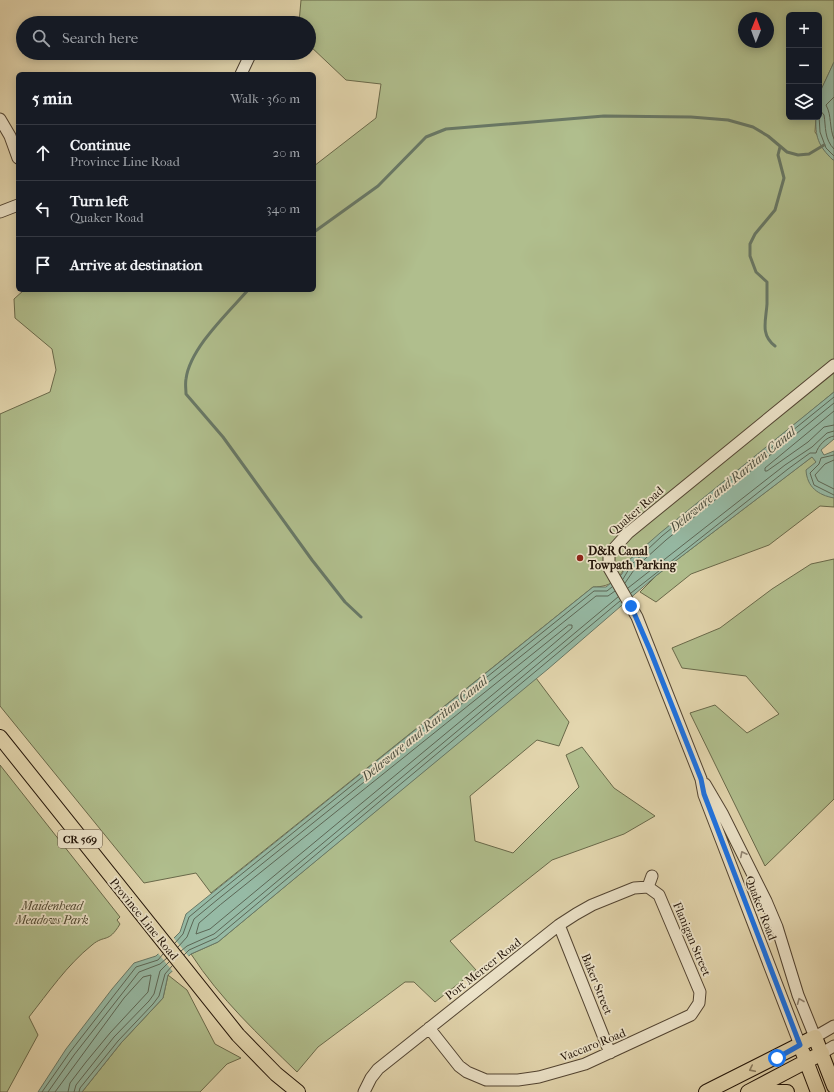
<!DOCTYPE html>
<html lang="en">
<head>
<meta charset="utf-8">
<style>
	:root { --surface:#171b24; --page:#242831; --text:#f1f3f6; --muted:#9ea1a6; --line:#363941 }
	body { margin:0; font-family:"IM FELL French Canon",serif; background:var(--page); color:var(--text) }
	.controls { position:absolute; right:12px; top:12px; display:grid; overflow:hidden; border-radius:6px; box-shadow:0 2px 10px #0003 }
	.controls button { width:36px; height:36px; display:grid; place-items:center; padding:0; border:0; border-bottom:1px solid var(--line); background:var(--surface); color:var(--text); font:20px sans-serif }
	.compass { position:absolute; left:738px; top:12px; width:36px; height:36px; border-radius:50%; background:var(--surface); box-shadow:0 2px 10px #0003; rotate:1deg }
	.stop { position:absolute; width:12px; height:12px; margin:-9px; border:3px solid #1a73e8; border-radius:50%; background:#fff }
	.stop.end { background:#1a73e8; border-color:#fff; box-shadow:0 1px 4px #0008 }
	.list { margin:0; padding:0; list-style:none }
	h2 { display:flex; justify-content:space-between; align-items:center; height:52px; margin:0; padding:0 16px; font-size:17px }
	h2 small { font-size:13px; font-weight:400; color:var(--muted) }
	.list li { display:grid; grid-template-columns:26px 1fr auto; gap:12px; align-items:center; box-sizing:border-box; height:56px; padding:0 16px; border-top:1px solid var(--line) }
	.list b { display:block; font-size:15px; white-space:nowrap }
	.list p { margin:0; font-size:13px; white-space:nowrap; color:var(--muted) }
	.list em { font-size:13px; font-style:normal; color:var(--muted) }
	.icon { flex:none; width:22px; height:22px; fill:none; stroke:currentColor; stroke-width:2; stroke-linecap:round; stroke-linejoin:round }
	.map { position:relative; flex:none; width:834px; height:1092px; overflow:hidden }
	.search { position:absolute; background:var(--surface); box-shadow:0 2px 10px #0003; left:16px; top:16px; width:300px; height:44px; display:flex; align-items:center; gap:10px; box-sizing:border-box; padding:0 14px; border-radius:22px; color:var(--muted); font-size:15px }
	.panel { position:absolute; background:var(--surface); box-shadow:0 2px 10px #0003; left:16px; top:72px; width:300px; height:220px; border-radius:6px }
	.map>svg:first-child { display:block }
</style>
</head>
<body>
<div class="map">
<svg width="834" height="1092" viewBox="0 0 834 1092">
	<rect width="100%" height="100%" fill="#e3d6ae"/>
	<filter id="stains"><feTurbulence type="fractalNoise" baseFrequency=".005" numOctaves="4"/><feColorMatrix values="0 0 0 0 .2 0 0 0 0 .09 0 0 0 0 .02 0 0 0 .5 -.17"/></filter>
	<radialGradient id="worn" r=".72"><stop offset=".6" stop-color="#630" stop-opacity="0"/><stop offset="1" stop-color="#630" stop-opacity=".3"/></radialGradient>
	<!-- green -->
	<path fill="#b0be8d" stroke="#69694a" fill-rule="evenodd" d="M 301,0 L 834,0 L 834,62 L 819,95 L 819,15 L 789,15 L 789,117 L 816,117 L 815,132 L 834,160 L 834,392 L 628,561 C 620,578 613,587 593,587 L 211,893 L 196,873 L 144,883 L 0,706 L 0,414 L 50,392 L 56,370 L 52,349 L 15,318 L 14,299 L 24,290 L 314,290 L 314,166 L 376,118 L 381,84 L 346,80 L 309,45 L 309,23 L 299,23 ZM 744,18 L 768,18 L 768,42 L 744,42 Z
		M 813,456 L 834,498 L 834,507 L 820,506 L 769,545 L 691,574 L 656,602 L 640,592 L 657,575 Z
		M 834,559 L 834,799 L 765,866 L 690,713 L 715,705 L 747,733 L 779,714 L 746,676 L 682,668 L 672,648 L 720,628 L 772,589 L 811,564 Z
		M 536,678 L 569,722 L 559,746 L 537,740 L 470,796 L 475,841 L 513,853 L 579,787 L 566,755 L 582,747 L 614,788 L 655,816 L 624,834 L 552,860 L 450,941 L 476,970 L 435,1002 L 414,982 L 405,982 L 318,1047 L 297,1072 C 259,1035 220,999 191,954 L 218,942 Z
		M 0,765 L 120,917 L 117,920 L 120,924 C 108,944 105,934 92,945 C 67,965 48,993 29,1017 L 38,1035 L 7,1092 L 0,1092 Z
		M 168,975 L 187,990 L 215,1044 L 241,1058 L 227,1064 L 200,1092 L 82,1092 L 121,1043 L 163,998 Z"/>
	<!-- water -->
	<path fill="#96baa5" stroke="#687866" d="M 834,62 L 834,160 L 833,160 C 818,146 815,136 816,117 L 819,117 L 819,94 Z
		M 834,392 L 834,439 L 821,450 L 824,455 L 834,451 L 834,498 C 818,495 807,487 806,470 L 816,462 L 812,457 L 657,575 L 548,669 L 218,942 L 191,954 L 168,975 L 163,998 L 121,1043 L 82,1092 L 38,1092 L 66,1049 L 112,989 L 134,963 L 156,956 L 180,932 L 186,914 L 593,587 L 606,587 L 622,574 L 628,561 L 660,533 Z"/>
	<!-- pier -->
	<path fill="#e3d6ae" d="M 173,937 L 190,958 L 174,973 L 157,952 Z"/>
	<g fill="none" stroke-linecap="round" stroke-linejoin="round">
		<!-- shore -->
		<path stroke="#5c6756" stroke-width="1" d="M 834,97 L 826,105 C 832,116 829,127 834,139
			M 819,109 L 824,115 C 826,127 824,139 834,149
			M 819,115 L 820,132 L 826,148 L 834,156
			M 834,411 L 765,468 L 765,471 L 767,471 L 808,442 L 824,427 L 834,425
			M 834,455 L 821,458 L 819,464 L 810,473 L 814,485 L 834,495
			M 834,460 L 825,464 L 815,475 L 818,481 L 834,489
			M 623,579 L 632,564 L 662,536 L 834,397
			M 625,583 L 636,567 L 666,540 L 834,403
			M 628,588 L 785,465 L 812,447 L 827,433 L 834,431
			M 631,593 L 788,469 L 810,453 L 816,453 C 818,446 826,437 834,436
			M 569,625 L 572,625 L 572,628 L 538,657 L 210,929 L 196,934 L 199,923 L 220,905 Z
			M 175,943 L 183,934 L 189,917 L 213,897 L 594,591 L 607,591 L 612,587
			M 178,947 L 187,937 L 194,919 L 217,900 L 596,596 L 608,596 L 615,591
			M 181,951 L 187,946 L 214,934 L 618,597
			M 184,955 L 189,950 L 216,938 L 620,601
			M 42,1092 L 70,1052 L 136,967 L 158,960 L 163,954
			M 48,1092 L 74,1055 L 139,972 L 160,964 L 167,958
			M 55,1092 L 124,998 L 143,977 L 151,975 L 148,992 L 110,1033 L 86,1062 L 70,1083 L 68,1092
			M 74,1092 L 76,1085 L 114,1037 L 149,1001 L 154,994 L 160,971 L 169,962
			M 79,1092 L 80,1088 L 118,1041 L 153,1004 L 159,996 L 165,974 L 172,966"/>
		<!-- stream -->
		<path stroke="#687866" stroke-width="3" d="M 314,232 L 378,186 L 426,137 L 446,129 L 604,116 L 691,117 L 728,120 L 753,127 L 768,136 L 787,152 L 798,155 L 809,154 L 824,145
			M 248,290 C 228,313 190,348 186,379 C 185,384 186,389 186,394 L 223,437 L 312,560 L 345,602 L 361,617
			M 775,346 C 760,335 766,320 767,304 C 767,297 767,289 767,282 L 756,272 L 750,256 L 750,244 L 755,234 L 775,210 L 784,178 L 778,155 L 780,147"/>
		<!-- minor casing -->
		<g stroke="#524432" stroke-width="13">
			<path id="minor" d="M 241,74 L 251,53
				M 0,119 L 10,136 L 18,158
				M 0,212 L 18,205
				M 705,784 L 722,813 L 766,901 L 777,927 L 798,995 L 815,1037 L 834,1026
				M 648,887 L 652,876
				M 559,925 L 610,1053
				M 800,1045 L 704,795 L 701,779 L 637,617 L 609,568 L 609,554 L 628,533 L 834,365
				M 822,1053 L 834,1046
				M 364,1092 L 371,1078 L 378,1069 L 559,925 L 576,914 L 592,905 L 634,888 L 648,887 L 659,895 L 700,992 L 699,1003 L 691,1015 L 585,1064 L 539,1077 L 518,1080 L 486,1080 L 467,1072 L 459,1066 L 429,1028"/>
		</g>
		<!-- major casing -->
		<g stroke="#221408" stroke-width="16">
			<path id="major" d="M 0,737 L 238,1035 L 276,1074 L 298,1092
				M 803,1053 L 818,1092
				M 706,1092 L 815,1037 L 834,1086
				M 748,1092 L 822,1053
				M 767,1092 L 787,1092"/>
		</g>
		<!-- minor -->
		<use href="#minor" stroke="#ede4ca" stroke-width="11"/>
		<!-- major -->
		<use href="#major" stroke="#e3d6ae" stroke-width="14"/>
	</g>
	<!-- one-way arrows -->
	<defs><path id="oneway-chevron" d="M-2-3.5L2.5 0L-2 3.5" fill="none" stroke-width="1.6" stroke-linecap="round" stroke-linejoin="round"/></defs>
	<g stroke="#928673">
		<use href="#oneway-chevron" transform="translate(743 854) rotate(-117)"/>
		<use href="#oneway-chevron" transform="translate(800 1001) rotate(-112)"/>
	</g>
	<use stroke="#8c7f63" href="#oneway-chevron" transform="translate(752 1069) rotate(154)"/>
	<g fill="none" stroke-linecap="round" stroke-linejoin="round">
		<!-- route -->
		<path stroke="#1a73e8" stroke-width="5" d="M 631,606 L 650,650 L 701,779 L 704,794 L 800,1045 L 777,1058"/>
	</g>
	<!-- markers -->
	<circle fill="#8f2418" stroke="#ede4ca" stroke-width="1.5" cx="580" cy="558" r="4"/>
	<g text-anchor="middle" stroke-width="3.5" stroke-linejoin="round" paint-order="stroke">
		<!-- shield labels -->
		<rect fill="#ede4ca" stroke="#5f5242" stroke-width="1" x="58" y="830" width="44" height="18" rx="3"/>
		<g font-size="11" font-weight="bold" fill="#221408">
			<text x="80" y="843">CR 569</text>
		</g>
		<!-- street labels -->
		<g font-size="12" fill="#221408" stroke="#ede4ca">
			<text transform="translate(636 511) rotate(-41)" y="4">Quaker Road</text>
			<text transform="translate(761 908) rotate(69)" y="4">Quaker Road</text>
			<text transform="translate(144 919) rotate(51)" y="4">Province Line Road</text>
			<text transform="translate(692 939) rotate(67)" y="4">Flanigan Street</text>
			<text transform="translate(483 969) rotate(-38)" y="4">Port Mercer Road</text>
			<text transform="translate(597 984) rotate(68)" y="4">Baker Street</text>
			<text transform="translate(593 1045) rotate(-22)" y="4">Vaccaro Road</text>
		</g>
		<!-- poi labels -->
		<g font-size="12" font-weight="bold" fill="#221408" stroke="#ede4ca" text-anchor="start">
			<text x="588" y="555">D&amp;R Canal<tspan x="588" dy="14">Towpath Parking</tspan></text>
		</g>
		<!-- park labels -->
		<g font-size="12" font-style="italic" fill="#4d4730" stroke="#ede4ca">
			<text x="52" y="910">Maidenhead<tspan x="52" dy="14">Meadows Park</tspan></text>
		</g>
		<!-- water labels -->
		<g font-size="13" font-style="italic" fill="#4b4e3f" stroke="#ede4ca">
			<text transform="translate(732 479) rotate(-39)" y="5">Delaware and Raritan Canal</text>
			<text transform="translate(424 728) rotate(-39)" y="5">Delaware and Raritan Canal</text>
		</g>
	</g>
	<rect width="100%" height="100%" filter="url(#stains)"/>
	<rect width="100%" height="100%" fill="url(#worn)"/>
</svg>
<div class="controls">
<button>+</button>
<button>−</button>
<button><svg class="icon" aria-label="layers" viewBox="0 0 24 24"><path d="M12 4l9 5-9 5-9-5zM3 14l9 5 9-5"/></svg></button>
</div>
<svg class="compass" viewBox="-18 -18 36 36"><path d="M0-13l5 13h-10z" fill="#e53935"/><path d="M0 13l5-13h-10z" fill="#9ea1a6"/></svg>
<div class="stop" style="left:777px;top:1058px"></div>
<div class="stop end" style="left:631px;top:606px"></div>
<div class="search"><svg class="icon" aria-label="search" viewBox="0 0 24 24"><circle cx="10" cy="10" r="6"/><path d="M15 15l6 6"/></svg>Search here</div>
<section class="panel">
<h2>5 min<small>Walk · 360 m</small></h2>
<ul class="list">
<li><svg class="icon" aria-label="ahead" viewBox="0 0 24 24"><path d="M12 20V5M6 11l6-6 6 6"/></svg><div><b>Continue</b><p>Province Line Road</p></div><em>20 m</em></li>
<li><svg class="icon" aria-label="left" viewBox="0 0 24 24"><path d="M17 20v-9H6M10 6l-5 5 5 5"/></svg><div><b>Turn left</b><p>Quaker Road</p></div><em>340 m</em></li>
<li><svg class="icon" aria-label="arrive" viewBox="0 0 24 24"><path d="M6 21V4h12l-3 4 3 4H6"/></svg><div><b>Arrive at destination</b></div></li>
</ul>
</section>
</div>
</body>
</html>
